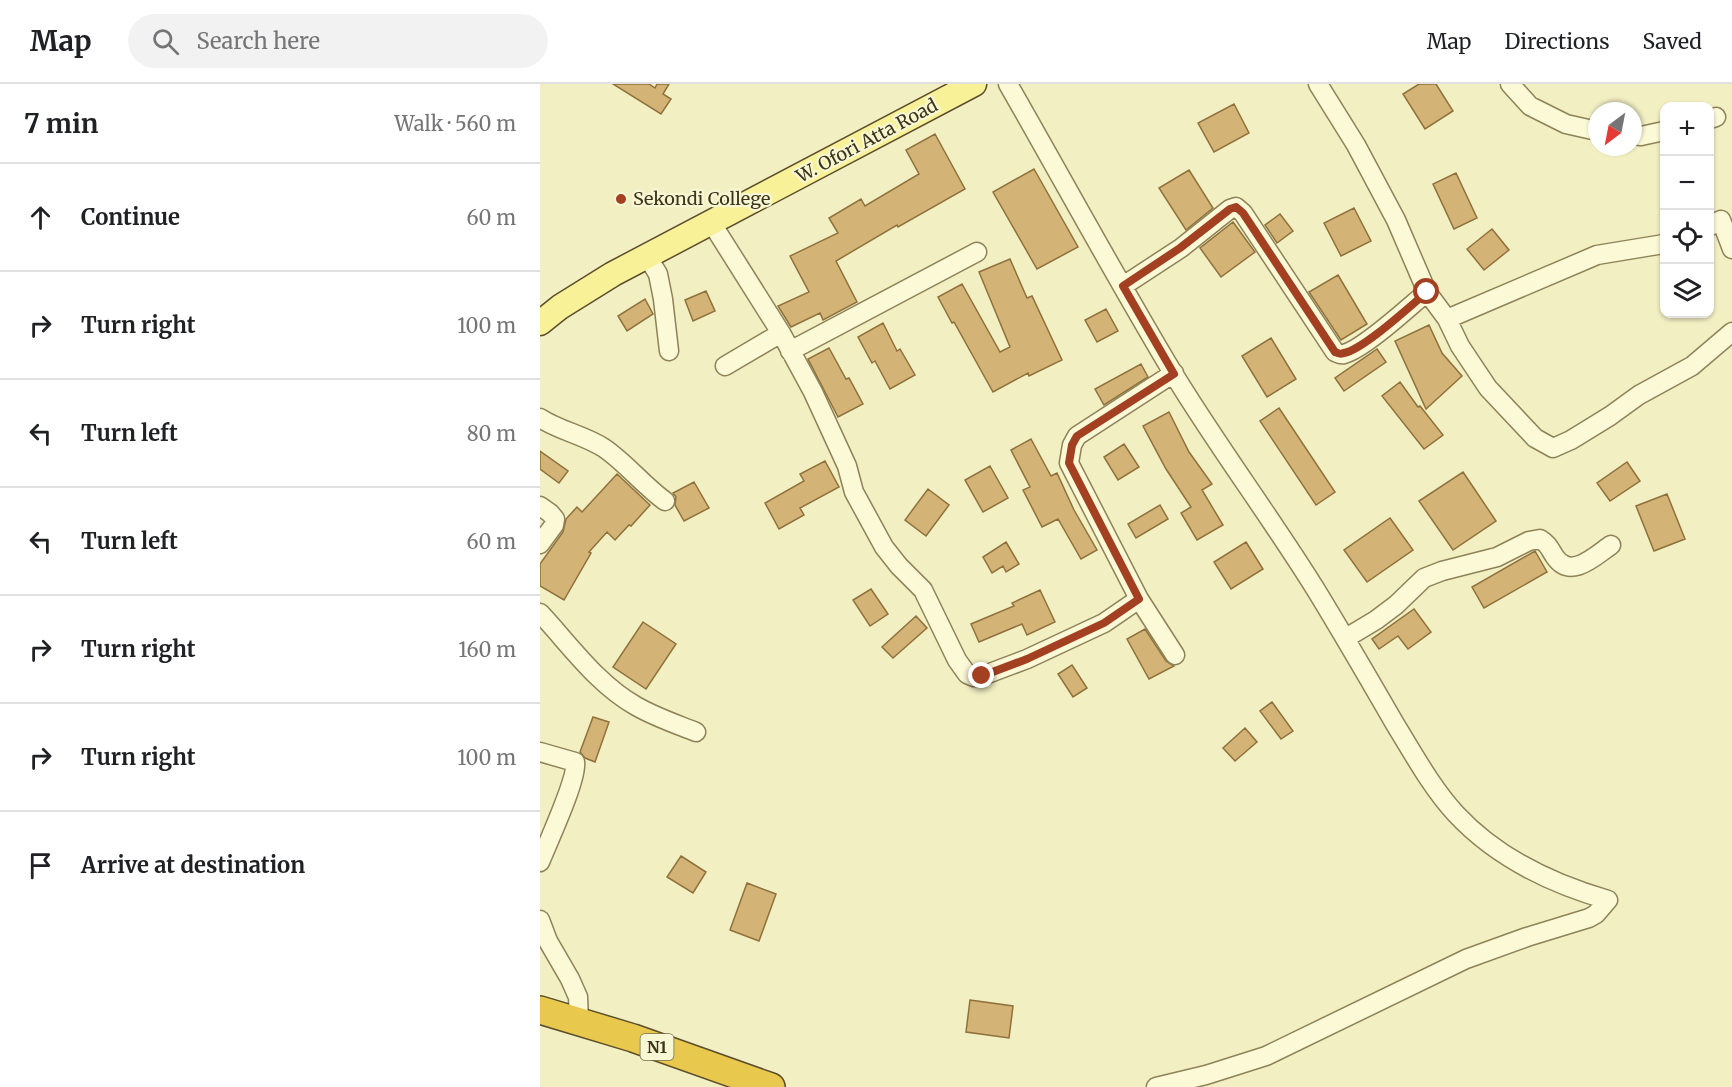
<!DOCTYPE html>
<html lang="en">
<head>
<meta charset="utf-8">
<style>
	:root { --surface:#fff; --page:#f2f2f2; --text:#202124; --muted:#757577; --line:#e0e0e0 }
	body { margin:0; font-family:Merriweather,serif; background:var(--page); color:var(--text) }
	.controls { position:absolute; right:18px; top:18px; display:grid; overflow:hidden; border-radius:12px; box-shadow:0 2px 4px #0004 }
	.controls button { width:54px; height:54px; display:grid; place-items:center; padding:0; border:0; border-bottom:2px solid var(--line); background:var(--surface); color:var(--text); font:30px sans-serif }
	.compass { position:absolute; left:1048px; top:18px; width:54px; height:54px; border-radius:50%; background:var(--surface); box-shadow:0 2px 4px #0004; rotate:212deg }
	.stop { position:absolute; width:18px; height:18px; margin:-14px; border:4px solid #a34022; border-radius:50%; background:#fff }
	.stop.end { background:#a34022; border-color:#fff; box-shadow:0 2px 6px #0008 }
	.list { margin:0; padding:0; list-style:none }
	h2 { display:flex; justify-content:space-between; align-items:center; height:78px; margin:0; padding:0 24px; font-size:26px }
	h2 small { font-size:20px; font-weight:400; color:var(--muted) }
	.list li { display:grid; grid-template-columns:39px 1fr auto; gap:18px; align-items:center; box-sizing:border-box; height:108px; padding:0 24px; border-top:2px solid var(--line) }
	.list b { display:block; font-size:22px; white-space:nowrap }
	.list em { font-size:20px; font-style:normal; color:var(--muted) }
	.icon { flex:none; width:33px; height:33px; fill:none; stroke:currentColor; stroke-width:2; stroke-linecap:round; stroke-linejoin:round }
	.map { position:relative; flex:none; width:1192px; height:1003px; overflow:hidden }
	header { display:flex; align-items:center; gap:36px; box-sizing:border-box; height:84px; padding:0 30px; background:var(--surface); border-bottom:2px solid var(--line) }
	header strong { font-size:28px }
	nav { display:flex; gap:33px; margin-inline-start:auto; font-size:21px }
	.search { width:420px; height:54px; background:var(--page); display:flex; align-items:center; gap:15px; box-sizing:border-box; padding:0 21px; border-radius:33px; color:var(--muted); font-size:22px }
	main { display:flex }
	aside { flex:1; background:var(--surface) }
	.map>svg:first-child { display:block }
</style>
</head>
<body>
<header>
<strong>Map</strong>
<div class="search"><svg class="icon" aria-label="search" viewBox="0 0 24 24"><circle cx="10" cy="10" r="6"/><path d="M15 15l6 6"/></svg>Search here</div>
<nav><a>Map</a><a>Directions</a><a>Saved</a></nav>
</header>
<main>
<aside>
<h2>7 min<small>Walk · 560 m</small></h2>
<ul class="list">
<li><svg class="icon" aria-label="ahead" viewBox="0 0 24 24"><path d="M12 20V5M6 11l6-6 6 6"/></svg><div><b>Continue</b></div><em>60 m</em></li>
<li><svg class="icon" aria-label="right" viewBox="0 0 24 24"><path d="M7 20v-9h11M14 6l5 5-5 5"/></svg><div><b>Turn right</b></div><em>100 m</em></li>
<li><svg class="icon" aria-label="left" viewBox="0 0 24 24"><path d="M17 20v-9H6M10 6l-5 5 5 5"/></svg><div><b>Turn left</b></div><em>80 m</em></li>
<li><svg class="icon" aria-label="left" viewBox="0 0 24 24"><path d="M17 20v-9H6M10 6l-5 5 5 5"/></svg><div><b>Turn left</b></div><em>60 m</em></li>
<li><svg class="icon" aria-label="right" viewBox="0 0 24 24"><path d="M7 20v-9h11M14 6l5 5-5 5"/></svg><div><b>Turn right</b></div><em>160 m</em></li>
<li><svg class="icon" aria-label="right" viewBox="0 0 24 24"><path d="M7 20v-9h11M14 6l5 5-5 5"/></svg><div><b>Turn right</b></div><em>100 m</em></li>
<li><svg class="icon" aria-label="arrive" viewBox="0 0 24 24"><path d="M6 21V4h12l-3 4 3 4H6"/></svg><div><b>Arrive at destination</b></div></li>
</ul>
</aside>
<div class="map">
<svg width="1192" height="1003" viewBox="0 0 1192 1003">
	<rect width="100%" height="100%" fill="#f2efc3"/>
	<!-- building -->
	<path fill="#d3b376" stroke="#8f713b" stroke-width="1.5" d="M 73,0 L 109,0 L 115,4 L 117,0 L 129,0 L 123,10 L 131,15 L 121,30 Z
		M 879,0 L 896,0 L 913,27 L 885,45 L 863,10 Z
		M 694,20 L 709,49 L 674,68 L 658,39 Z
		M 395,50 L 425,105 L 358,143 L 357,141 L 296,177 L 317,218 L 283,236 L 280,229 L 251,243 L 238,222 L 269,208 L 250,172 L 298,149 L 289,134 L 321,115 L 325,122 L 379,90 L 366,66 Z
		M 494,85 L 538,163 L 497,185 L 453,108 Z
		M 649,86 L 673,124 L 646,146 L 619,104 Z
		M 916,89 L 937,134 L 914,145 L 893,100 Z
		M 814,124 L 831,157 L 801,172 L 784,139 Z
		M 740,130 L 753,147 L 737,159 L 725,141 Z
		M 693,138 L 715,168 L 681,193 L 660,164 Z
		M 952,145 L 969,166 L 944,186 L 927,165 Z
		M 470,175 L 487,214 L 492,212 L 522,276 L 489,292 L 488,289 L 453,308 L 414,238 L 412,239 L 398,213 L 422,200 L 460,268 L 470,263 L 439,188 Z
		M 798,191 L 827,240 L 801,256 L 769,208 Z
		M 166,207 L 175,227 L 153,237 L 145,216 Z
		M 105,215 L 113,230 L 87,247 L 78,232 Z
		M 566,225 L 578,247 L 557,258 L 545,236 Z
		M 343,239 L 357,267 L 360,265 L 375,291 L 350,305 L 335,277 L 332,279 L 318,253 Z
		M 889,241 L 902,269 L 922,292 L 886,325 L 855,257 Z
		M 731,254 L 756,295 L 727,313 L 702,272 Z
		M 289,264 L 306,295 L 309,294 L 323,320 L 298,333 L 268,275 Z
		M 837,265 L 846,278 L 804,307 L 795,294 Z
		M 601,280 L 608,293 L 564,321 L 555,305 Z
		M 860,298 L 878,323 L 880,322 L 903,351 L 884,365 L 842,312 Z
		M 739,324 L 795,408 L 776,421 L 720,337 Z
		M 629,328 L 649,368 L 672,400 L 662,406 L 683,441 L 657,456 L 641,429 L 651,423 L 626,385 L 603,342 Z
		M 491,355 L 511,392 L 517,389 L 534,426 L 557,466 L 541,475 L 518,435 L 502,443 L 483,406 L 490,403 L 471,366 Z
		M 584,360 L 599,383 L 578,396 L 564,373 Z
		M 0,367 L 28,387 L 19,399 L 0,385 Z
		M 285,377 L 299,403 L 260,424 L 264,431 L 239,445 L 225,419 L 264,397 L 260,390 Z
		M 1087,378 L 1100,397 L 1070,417 L 1057,399 Z
		M 450,382 L 468,414 L 443,428 L 425,396 Z
		M 923,388 L 956,437 L 913,466 L 879,417 Z
		M 77,390 L 110,421 L 91,442 L 89,441 L 75,456 L 67,448 L 49,468 L 51,469 L 24,516 L 0,502 L 0,480 L 23,448 L 26,435 L 37,423 L 42,428 Z
		M 154,398 L 169,424 L 144,437 L 135,421 L 136,413 L 133,409 Z
		M 388,405 L 409,421 L 386,452 L 365,436 Z
		M 1127,410 L 1145,455 L 1114,467 L 1096,422 Z
		M 620,421 L 628,435 L 596,454 L 588,440 Z
		M 850,434 L 873,466 L 827,498 L 804,466 Z
		M 466,458 L 479,480 L 466,488 L 463,482 L 452,489 L 443,473 Z
		M 706,458 L 723,485 L 691,505 L 674,478 Z
		M 995,467 L 1007,488 L 944,524 L 932,503 Z
		M 331,505 L 348,530 L 330,542 L 313,516 Z
		M 500,506 L 515,538 L 487,551 L 482,540 L 439,558 L 431,540 L 474,522 L 472,519 Z
		M 874,525 L 891,548 L 868,565 L 858,552 L 839,565 L 832,555 Z
		M 376,532 L 387,544 L 353,574 L 342,563 Z
		M 103,538 L 136,560 L 106,605 L 73,583 Z
		M 605,545 L 626,577 L 634,582 L 609,595 L 587,555 Z
		M 532,581 L 547,604 L 533,613 L 518,590 Z
		M 732,618 L 753,647 L 741,655 L 720,627 Z
		M 53,633 L 69,638 L 55,678 L 45,674 L 40,668 Z
		M 705,644 L 717,658 L 695,677 L 683,664 Z
		M 141,772 L 166,788 L 153,809 L 127,793 Z
		M 207,799 L 236,810 L 219,857 L 190,846 Z
		M 430,916 L 473,922 L 469,954 L 426,948 Z"/>
	<g fill="none" stroke-linecap="round" stroke-linejoin="round">
		<!-- minor casing -->
		<g stroke="#8e8258" stroke-width="21">
			<path id="minor" d="M 468,0 C 523,96 576,194 633,289 C 678,363 730,432 776,506 C 803,550 829,595 855,640 C 874,671 892,704 916,730 C 957,774 1012,800 1068,816 L 1056,830 L 1049,834 L 987,853 L 926,875 L 726,972 L 666,991 L 616,1003
				M 778,0 L 816,61 L 856,136 L 887,208 L 907,235 L 920,262 L 948,304 L 995,354 L 1013,364 L 1031,356 L 1070,332 L 1099,311 L 1152,282 L 1192,248
				M 970,0 L 990,22 L 1026,40 L 1057,47
				M 1170,35 L 1176,33
				M 1093,51 L 1101,52 L 1124,47
				M 171,138 L 241,249 L 273,308 L 307,382 L 314,408 L 344,463 L 359,482 L 383,506 L 417,576 L 427,590 L 434,593 L 442,592 L 487,575 L 564,539 L 599,515
				M 1170,142 L 1181,136 L 1192,165
				M 107,172 L 118,190 L 123,215 L 129,267
				M 583,202 L 641,164 L 690,125 L 696,123 L 703,129 L 795,268 C 800,270 800,271 804,270 C 824,265 870,222 887,208
				M 907,235 L 1057,171 L 1124,160
				M 250,267 L 437,168
				M 185,282 L 241,249
				M 634,289 L 537,352 L 532,361 L 529,379 L 599,515 L 635,571
				M 0,334 C 20,347 44,351 64,364 C 86,379 103,401 125,417
				M 0,422 L 10,429 L 15,435 L 14,441 L 0,460
				M 0,529 C 30,561 57,600 96,622 C 115,633 136,640 156,648
				M 806,554 L 836,536 L 856,521 L 884,494 L 902,487 L 957,473 L 989,457 L 1000,455 C 1009,461 1009,464 1015,473 C 1031,496 1055,472 1071,461
				M 0,668 L 35,678 C 38,694 8,758 0,778
				M 0,836 L 8,857 L 30,895 L 38,913 L 39,937"/>
		</g>
		<!-- major casing -->
		<g stroke="#5c4e2c" stroke-width="27">
			<path id="major" d="M 0,239 L 20,223 L 73,190 L 434,0"/>
		</g>
		<!-- highway casing -->
		<g stroke="#5c4e2c" stroke-width="30">
			<path id="highway" d="M 0,926 L 93,954 L 231,1003"/>
		</g>
		<!-- minor -->
		<use href="#minor" stroke="#fcf9d7" stroke-width="18"/>
		<!-- major -->
		<use href="#major" stroke="#f8f198" stroke-width="24"/>
		<!-- highway -->
		<use href="#highway" stroke="#e8c84d" stroke-width="27"/>
	</g>
	<g fill="none" stroke-linecap="round" stroke-linejoin="round">
		<!-- route -->
		<path stroke="#a34022" stroke-width="8" d="M 442,592 L 487,575 L 564,539 L 599,515 L 529,379 L 532,361 L 537,352 L 634,290 L 583,202 L 640,164 L 690,125 L 696,123 L 703,129 L 795,268 C 800,270 800,270 804,269 C 824,265 870,222 887,208"/>
	</g>
	<!-- markers -->
	<circle fill="#a34022" stroke="#f8f7d3" stroke-width="2" cx="81" cy="115" r="6"/>
	<g text-anchor="middle" stroke-width="4.5" stroke-linejoin="round" paint-order="stroke">
		<!-- shield labels -->
		<rect fill="#f8f7d3" stroke="#756e54" stroke-width="1.5" x="100.5" y="950" width="33" height="26" rx="4.5"/>
		<g font-size="16" font-weight="bold" fill="#3d341d">
			<text x="117" y="969">N1</text>
		</g>
		<!-- street labels -->
		<g font-size="18" fill="#3d341d" stroke="#f8f7d3">
			<text transform="translate(327 57) rotate(-28)" y="6">W. Ofori Atta Road</text>
		</g>
		<!-- poi labels -->
		<g font-size="18" fill="#3d341d" stroke="#f8f7d3" text-anchor="start">
			<text x="93" y="121">Sekondi College</text>
		</g>
	</g>
</svg>
<div class="controls">
<button>+</button>
<button>−</button>
<button><svg class="icon" aria-label="locate" viewBox="0 0 24 24"><circle cx="12" cy="12" r="6"/><path d="M12 2v4M12 18v4M2 12h4M18 12h4"/></svg></button>
<button><svg class="icon" aria-label="layers" viewBox="0 0 24 24"><path d="M12 4l9 5-9 5-9-5zM3 14l9 5 9-5"/></svg></button>
</div>
<svg class="compass" viewBox="-18 -18 36 36"><path d="M0-13l5 13h-10z" fill="#e53935"/><path d="M0 13l5-13h-10z" fill="#757577"/></svg>
<div class="stop" style="left:887px;top:208px"></div>
<div class="stop end" style="left:442px;top:592px"></div>
</div>
</main>
</body>
</html>
